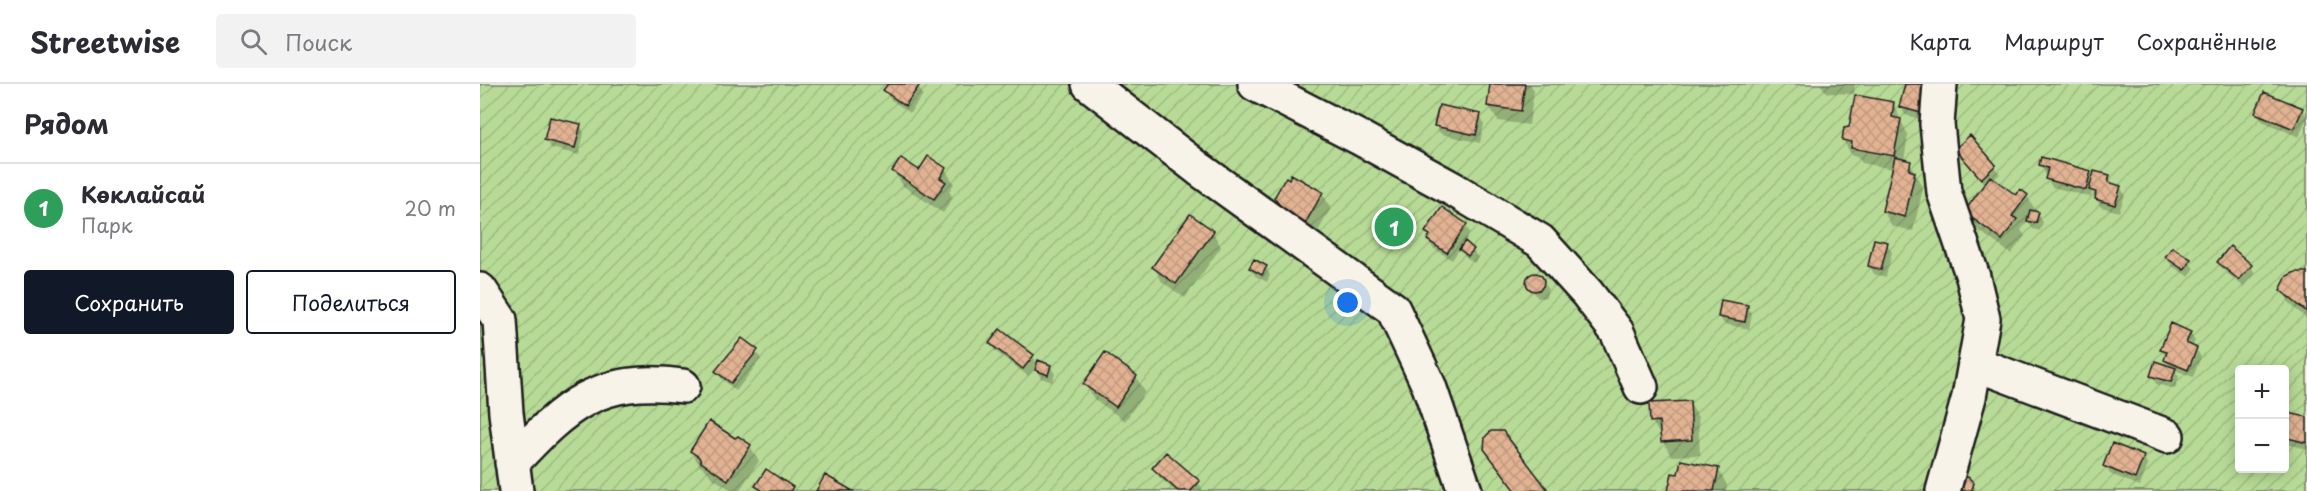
<!DOCTYPE html>
<html lang="ru">
<head>
<meta charset="utf-8">
<style>
	:root { --surface:#fff; --page:#f2f2f3; --text:#2b2b33; --muted:#7c7c81; --line:#e1e1e2; --accent:#111827 }
	body { margin:0; font-family:"Playpen Sans",sans-serif; background:var(--page); color:var(--text) }
	.controls { position:absolute; right:18px; bottom:18px; display:grid; overflow:hidden; border-radius:6px; box-shadow:0 3px 15px #0003 }
	.controls button { width:54px; height:54px; display:grid; place-items:center; padding:0; border:0; border-bottom:2px solid var(--line); background:var(--surface); color:var(--text); font:30px sans-serif }
	.you { position:absolute; left:868px; top:219px; width:21px; height:21px; margin:-15px; border:4px solid #fff; border-radius:50%; background:#1a73e8; box-shadow:0 0 0 9px #1a73e833 }
	.badge { display:grid; place-items:center; width:39px; height:39px; border-radius:50%; background:var(--accent); color:#fff; font-size:20px; font-weight:700 }
	.pin { position:absolute; translate:-50% -50%; border:3px solid #fff; box-shadow:0 2px 6px #0006 }
	.list { margin:0; padding:0; list-style:none }
	h2 { display:flex; justify-content:space-between; align-items:center; height:78px; margin:0; padding:0 24px; font-size:26px }
	h2 small { font-size:20px; font-weight:400; color:var(--muted) }
	.list li { display:grid; grid-template-columns:39px 1fr auto; gap:18px; align-items:center; box-sizing:border-box; height:90px; padding:0 24px; border-top:2px solid var(--line) }
	.list b { display:block; font-size:22px; white-space:nowrap }
	.list p { margin:0; font-size:20px; white-space:nowrap; color:var(--muted) }
	.list em { font-size:20px; font-style:normal; color:var(--muted) }
	.actions { display:flex; gap:12px; padding:18px 24px }
	.actions a { flex:1; padding:14px 0; border:2px solid var(--accent); border-radius:6px; text-align:center; font-size:21px; color:var(--accent) }
	.actions .main { background:var(--accent); color:#fff }
	.icon { flex:none; width:33px; height:33px; fill:none; stroke:currentColor; stroke-width:2; stroke-linecap:round; stroke-linejoin:round }
	.map { position:relative; flex:none; width:1827px; height:407px; overflow:hidden }
	header { display:flex; align-items:center; gap:36px; box-sizing:border-box; height:84px; padding:0 30px; background:var(--surface); border-bottom:2px solid var(--line) }
	header strong { font-size:28px }
	nav { display:flex; gap:33px; margin-inline-start:auto; font-size:21px }
	.search { width:420px; height:54px; background:var(--page); display:flex; align-items:center; gap:15px; box-sizing:border-box; padding:0 21px; border-radius:6px; color:var(--muted); font-size:22px }
	main { display:flex }
	aside { flex:1; background:var(--surface) }
	.map>svg:first-child { display:block }
</style>
</head>
<body>
<header>
<strong>Streetwise</strong>
<div class="search"><svg class="icon" aria-label="search" viewBox="0 0 24 24"><circle cx="10" cy="10" r="6"/><path d="M15 15l6 6"/></svg>Поиск</div>
<nav><a>Карта</a><a>Маршрут</a><a>Сохранённые</a></nav>
</header>
<main>
<aside>
<h2>Рядом<small></small></h2>
<ul class="list">
<li><span class="badge" style="background:#2e9e5b">1</span><div><b>Көклайсай</b><p>Парк</p></div><em>20 m</em></li>
</ul>
<div class="actions"><a class="main">Сохранить</a><a>Поделиться</a></div>
</aside>
<div class="map">
<svg width="1827" height="407" viewBox="0 0 1827 407">
	<defs>
		<pattern id="garden-furrows" width="10" height="10" patternUnits="userSpaceOnUse" patternTransform="scale(1.5)"><rect width="10" height="10" fill="#b7db96"/><path d="M-1 1l2-2M0 10L10 0M9 11l2-2" fill="none" stroke="#9dbb81"/></pattern>
		<pattern id="building-cross-hatch" width="8" height="8" patternUnits="userSpaceOnUse" patternTransform="scale(1.5)"><rect width="8" height="8" fill="#e2b393"/><path d="M0 0l8 8M0 8l8-8" fill="none" stroke="#c1997e"/></pattern>
	</defs>
	<rect width="100%" height="100%" fill="#f7f3e8"/>
	<filter id="ink" filterUnits="userSpaceOnUse"><feTurbulence type="fractalNoise" baseFrequency=".0167" numOctaves="2"/><feDisplacementMap in="SourceGraphic" scale="12" xChannelSelector="R" yChannelSelector="G"/><feConvolveMatrix kernelMatrix="1 2 1 2 8 2 1 2 1" color-interpolation-filters="sRGB"/></filter>
	<g filter="url(#ink)">
		<!-- garden -->
		<path fill="url(#garden-furrows)" stroke="#6a7c59" stroke-width="1.5" fill-rule="evenodd" d="M 0,0 L 1827,0 L 1827,407 L 0,407 ZM 1760,286 L 1804,286 L 1804,384 L 1760,384 Z"/>
		<!-- shadow -->
		<path fill="#0003" d="M 410,0 L 434,0 L 438,3 L 443,11 L 430,29 L 410,15 L 405,7 Z
			M 1012,0 L 1050,0 L 1054,6 L 1049,41 L 1018,37 L 1009,22 Z
			M 1340,0 L 1375,0 L 1374,10 L 1347,9 Z
			M 1426,0 L 1451,0 L 1445,36 L 1425,31 L 1421,23 Z
			M 1413,19 L 1428,51 L 1424,77 L 1430,79 L 1443,105 L 1433,147 L 1412,142 L 1403,127 L 1413,85 L 1382,79 L 1377,72 L 1372,72 L 1363,56 Z
			M 1822,25 L 1827,33 L 1819,53 L 1782,37 L 1777,29 Z
			M 1000,32 L 1004,40 L 1000,59 L 961,50 L 956,42 Z
			M 100,41 L 104,49 L 99,71 L 71,64 L 66,56 Z
			M 1490,53 L 1520,90 L 1513,96 L 1537,114 L 1547,112 L 1563,138 L 1560,147 L 1553,145 L 1548,137 L 1541,146 L 1545,152 L 1531,170 L 1494,143 L 1485,128 L 1505,101 L 1476,65 Z
			M 1560,81 L 1610,88 L 1614,94 L 1629,93 L 1634,101 L 1640,103 L 1645,111 L 1639,128 L 1621,123 L 1612,108 L 1611,113 L 1572,103 L 1567,94 L 1568,90 L 1565,89 Z
			M 465,85 L 474,100 L 469,107 L 473,114 L 463,129 L 423,102 L 414,87 L 439,88 Z
			M 842,109 L 851,124 L 830,162 L 800,122 Z
			M 985,141 L 990,149 L 984,158 L 993,166 L 998,174 L 994,179 L 986,173 L 980,164 L 972,176 L 953,164 L 948,156 L 950,153 L 947,148 Z
			M 733,148 L 741,163 L 705,214 L 682,198 L 674,183 Z
			M 1407,160 L 1412,168 L 1406,193 L 1394,190 L 1390,182 Z
			M 1687,174 L 1709,177 L 1714,185 L 1709,193 L 1692,182 Z
			M 1739,178 L 1771,182 L 1775,190 L 1764,203 L 1743,186 Z
			M 785,183 L 790,191 L 787,198 L 775,192 L 771,184 Z
			M 1827,190 L 1827,235 L 1811,221 L 1802,206 Z
			M 1057,191 L 1068,204 L 1066,213 L 1058,214 L 1049,202 L 1048,197 L 1050,193 Z
			M 1267,222 L 1272,230 L 1269,245 L 1244,240 L 1239,232 Z
			M 520,247 L 553,272 L 558,281 L 570,282 L 575,290 L 572,298 L 561,294 L 555,284 L 548,292 L 515,267 L 511,259 Z
			M 1710,249 L 1715,257 L 1712,263 L 1716,265 L 1721,273 L 1713,293 L 1695,286 L 1699,293 L 1695,305 L 1676,300 L 1672,291 L 1690,284 L 1682,266 Z
			M 276,267 L 281,275 L 256,307 L 242,295 L 237,287 Z
			M 656,293 L 665,308 L 645,337 L 614,315 L 605,300 Z
			M 1209,318 L 1218,333 L 1220,371 L 1191,372 L 1172,337 Z
			M 1804,332 L 1827,335 L 1827,365 L 1804,359 Z
			M 1022,349 L 1067,407 L 1035,407 L 1005,365 Z
			M 255,356 L 270,362 L 279,377 L 259,407 L 253,407 L 231,393 L 228,388 L 220,382 L 211,367 Z
			M 1663,373 L 1668,381 L 1660,402 L 1630,390 L 1625,382 Z
			M 674,385 L 718,398 L 723,406 L 695,407 L 679,393 Z
			M 1238,385 L 1247,401 L 1246,407 L 1189,407 L 1199,392 Z
			M 1491,397 L 1497,407 L 1482,407 L 1479,402 Z"/>
		<!-- building -->
		<path fill="url(#building-cross-hatch)" stroke="#1c1c1c" stroke-width="1.5" d="M 408,0 L 437,0 L 439,2 L 425,22 L 403,6 Z
			M 1010,0 L 1045,0 L 1041,27 L 1007,22 Z
			M 1425,0 L 1447,0 L 1441,29 L 1419,23 Z
			M 1784,8 L 1823,24 L 1814,45 L 1775,29 Z
			M 1375,11 L 1414,18 L 1412,33 L 1421,35 L 1414,72 L 1371,64 L 1372,58 L 1362,56 L 1364,44 L 1369,43 Z
			M 959,21 L 1001,30 L 996,51 L 954,42 Z
			M 70,33 L 101,40 L 95,64 L 64,56 Z
			M 1490,51 L 1516,81 L 1501,95 L 1475,65 Z
			M 448,72 L 466,84 L 460,94 L 466,98 L 454,115 L 412,87 L 421,74 L 439,86 Z
			M 1415,73 L 1431,77 L 1429,86 L 1435,88 L 1425,133 L 1402,127 Z
			M 1561,73 L 1611,87 L 1606,106 L 1565,95 L 1568,84 L 1559,81 Z
			M 1614,87 L 1630,91 L 1628,98 L 1641,102 L 1635,121 L 1615,115 L 1616,108 L 1609,106 Z
			M 811,90 L 843,108 L 821,147 L 793,131 L 799,120 L 794,114 L 806,93 L 809,95 Z
			M 1510,92 L 1536,111 L 1540,105 L 1548,111 L 1532,132 L 1537,135 L 1522,156 L 1484,128 Z
			M 962,123 L 987,140 L 967,169 L 947,156 L 950,151 L 945,148 Z
			M 1550,126 L 1559,128 L 1556,139 L 1547,137 Z
			M 710,130 L 734,147 L 696,200 L 672,183 Z
			M 1394,155 L 1408,158 L 1401,186 L 1388,182 Z
			M 985,157 L 994,165 L 988,172 L 979,165 Z
			M 1750,162 L 1772,181 L 1759,196 L 1737,178 Z
			M 1692,163 L 1711,175 L 1704,186 L 1685,173 Z
			M 774,175 L 787,182 L 782,191 L 769,184 Z
			M 1815,188 L 1827,188 L 1827,228 L 1800,206 L 1807,192 Z
			M1046 198a9 9 0 1 1 18 0a9 9 0 1 1-18 0Z
			M 1241,216 L 1268,221 L 1265,238 L 1238,233 Z
			M 1691,239 L 1711,248 L 1706,259 L 1717,264 L 1708,286 L 1684,276 L 1687,268 L 1680,266 Z
			M 520,245 L 554,271 L 543,285 L 509,259 Z
			M 262,254 L 278,266 L 251,299 L 235,287 Z
			M 625,268 L 657,292 L 636,323 L 603,300 Z
			M 558,276 L 571,281 L 568,291 L 555,286 Z
			M 1675,277 L 1696,284 L 1691,298 L 1670,292 Z
			M 1210,317 L 1212,356 L 1181,358 L 1179,337 L 1170,338 L 1169,319 Z
			M 1804,328 L 1827,333 L 1827,359 L 1804,353 Z
			M 229,337 L 255,354 L 258,352 L 271,361 L 248,396 L 221,378 L 219,373 L 210,367 Z
			M 1011,347 L 1023,347 L 1068,406 L 1036,407 L 1004,365 L 1005,353 Z
			M 1632,359 L 1664,372 L 1655,395 L 1623,382 Z
			M 686,368 L 720,397 L 711,407 L 698,407 L 672,384 Z
			M 1201,376 L 1239,384 L 1234,407 L 1188,407 L 1192,389 L 1198,390 Z
			M 286,385 L 313,403 L 310,407 L 283,407 L 275,402 Z
			M 345,391 L 373,407 L 336,407 Z
			M 1488,393 L 1494,399 L 1492,406 L 1480,407 L 1480,394 Z"/>
		<g fill="none" stroke-linecap="round" stroke-linejoin="round">
			<!-- minor casing -->
			<g stroke="#1c1c1c" stroke-width="38">
				<path id="minor" d="M 609,0 L 719,85 L 913,225 L 949,302 L 985,407
					M 775,0 L 880,54 L 973,105 L 1060,157 L 1107,209 L 1137,248 L 1161,303
					M 1460,0 L 1457,40 L 1464,108 L 1493,193 L 1503,235 L 1489,313 L 1463,407
					M 0,206 L 20,236 L 26,329 L 36,407
					M 1496,280 L 1687,352
					M 32,379 C 86,321 119,291 203,302"/>
			</g>
			<!-- minor -->
			<use href="#minor" stroke="#f7f3e8" stroke-width="33"/>
		</g>
	</g>
</svg>
<div class="controls">
<button>+</button>
<button>−</button>
</div>
<div class="you"></div>
<div class="pin badge" style="left:914px;top:143px;background:#2e9e5b">1</div>
</div>
</main>
</body>
</html>
